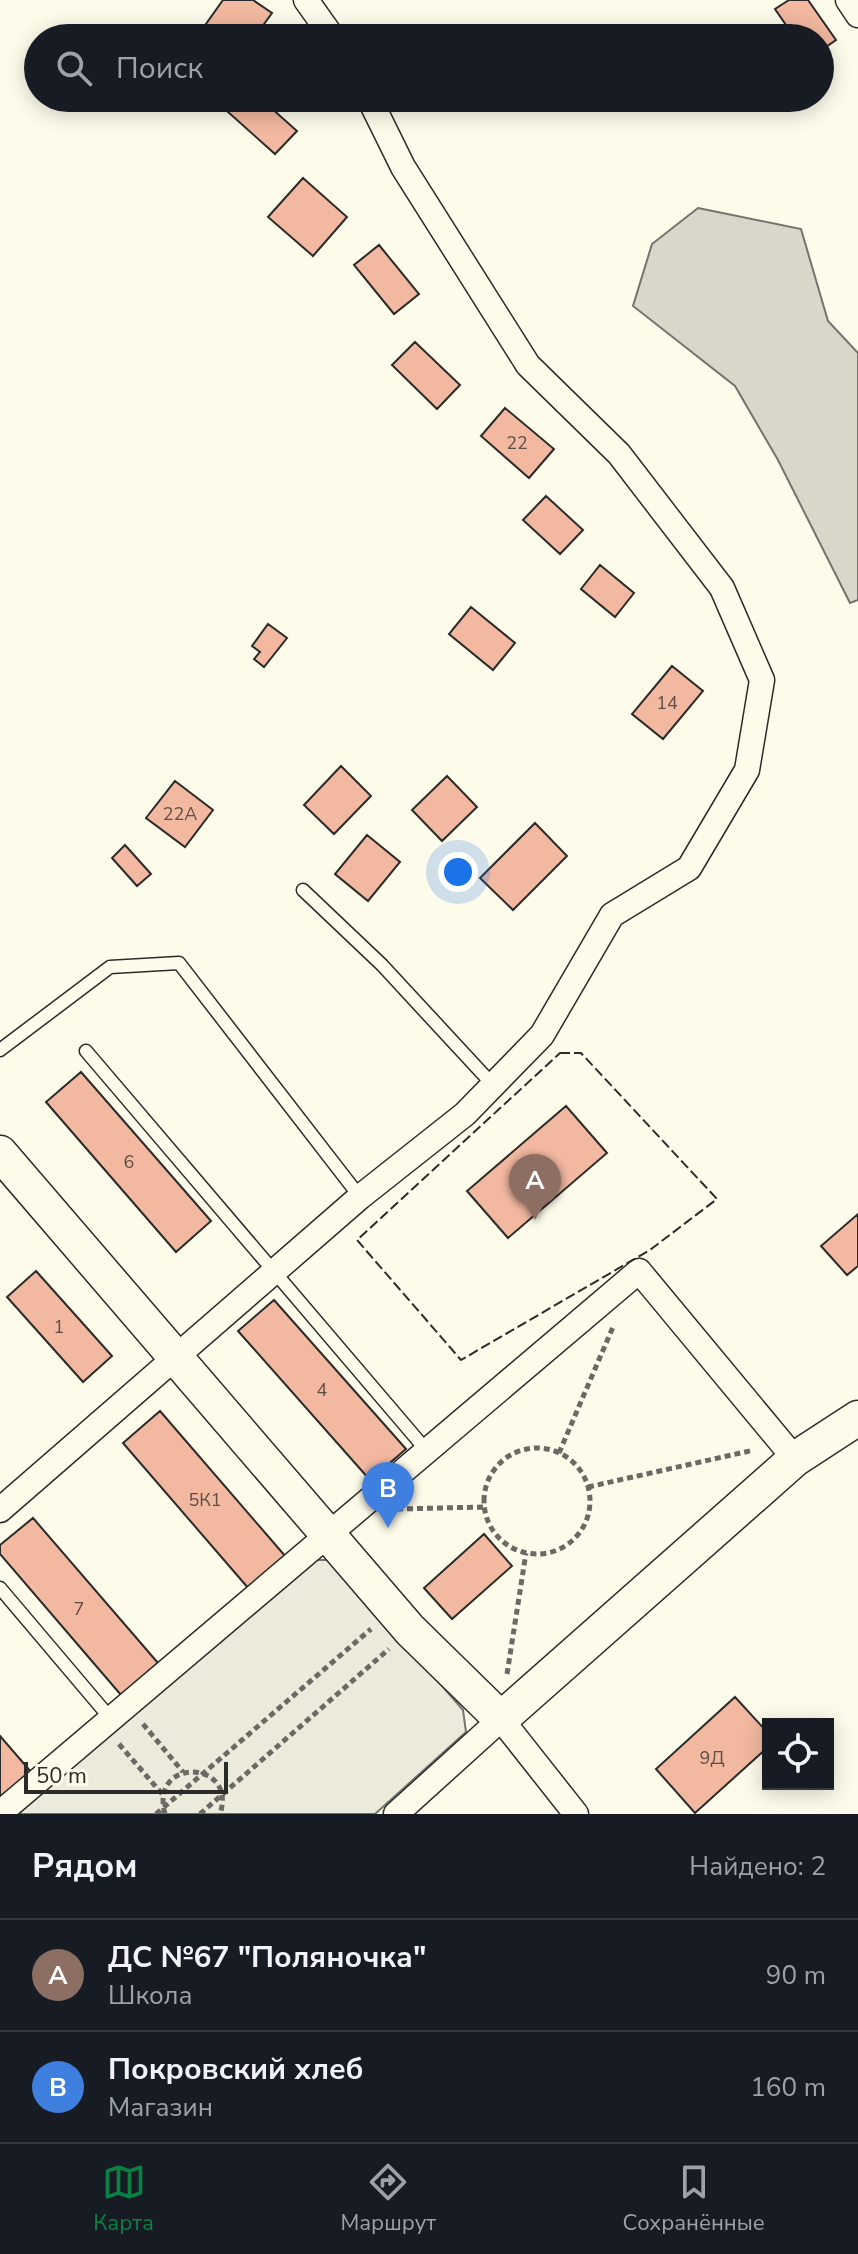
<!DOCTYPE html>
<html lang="ru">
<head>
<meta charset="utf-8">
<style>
	:root { --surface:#171b24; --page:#20242c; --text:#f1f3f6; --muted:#9ea1a6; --line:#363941; --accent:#0b8043 }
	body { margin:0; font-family:"Nunito Sans",sans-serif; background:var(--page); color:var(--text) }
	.controls { position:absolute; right:24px; bottom:24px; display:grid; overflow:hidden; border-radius:0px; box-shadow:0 4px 20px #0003 }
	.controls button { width:72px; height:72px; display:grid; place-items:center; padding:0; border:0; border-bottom:2px solid var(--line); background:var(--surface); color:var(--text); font:40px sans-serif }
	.scale { position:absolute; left:24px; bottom:20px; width:204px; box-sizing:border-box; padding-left:8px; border:4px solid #2b2b2b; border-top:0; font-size:22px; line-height:28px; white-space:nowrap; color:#2b2b2b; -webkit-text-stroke:6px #fdfbea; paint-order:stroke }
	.you { position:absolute; left:458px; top:872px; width:28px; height:28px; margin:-20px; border:6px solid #fff; border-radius:50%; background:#1a73e8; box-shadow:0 0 0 12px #1a73e833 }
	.badge { display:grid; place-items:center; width:52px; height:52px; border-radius:50%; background:var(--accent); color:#fff; font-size:26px; font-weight:700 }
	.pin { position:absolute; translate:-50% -66px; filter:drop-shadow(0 2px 4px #0008) }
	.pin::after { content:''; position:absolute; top:42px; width:28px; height:24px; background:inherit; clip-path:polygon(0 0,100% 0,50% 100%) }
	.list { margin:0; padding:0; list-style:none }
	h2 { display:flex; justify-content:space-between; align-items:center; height:104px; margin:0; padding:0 32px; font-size:34px }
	h2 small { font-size:26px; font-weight:400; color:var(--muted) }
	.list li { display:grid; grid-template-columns:52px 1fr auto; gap:24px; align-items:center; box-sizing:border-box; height:112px; padding:0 32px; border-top:2px solid var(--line) }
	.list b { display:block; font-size:30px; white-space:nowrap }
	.list p { margin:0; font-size:26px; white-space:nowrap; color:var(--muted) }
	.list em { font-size:26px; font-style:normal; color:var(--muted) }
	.icon { flex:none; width:44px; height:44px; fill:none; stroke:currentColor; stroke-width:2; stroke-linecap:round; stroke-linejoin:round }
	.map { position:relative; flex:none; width:858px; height:1814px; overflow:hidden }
	.search { position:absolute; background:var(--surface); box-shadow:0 4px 20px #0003; left:24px; right:24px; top:24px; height:88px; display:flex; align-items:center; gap:20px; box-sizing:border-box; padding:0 28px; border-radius:44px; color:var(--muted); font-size:30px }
	.sheet { height:328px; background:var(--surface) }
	nav { display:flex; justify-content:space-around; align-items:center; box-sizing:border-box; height:112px; border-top:2px solid var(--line); background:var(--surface); font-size:22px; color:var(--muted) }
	nav a { display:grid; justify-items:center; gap:4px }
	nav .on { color:var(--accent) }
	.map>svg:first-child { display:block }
</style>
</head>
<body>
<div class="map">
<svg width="858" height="1814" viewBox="0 0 858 1814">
	<rect width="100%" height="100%" fill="#fdfbea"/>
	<!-- green -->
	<path fill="#ecebdb" stroke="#74746e" stroke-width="2" d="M 312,1560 L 333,1560 L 463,1710 L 466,1732 L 375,1814 L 18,1814 Z"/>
	<!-- water -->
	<path fill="#d8d7c9" stroke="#74746e" stroke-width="2" d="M 698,208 L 801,229 L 828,321 L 858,353 L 858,600 L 850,603 L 778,460 L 735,386 L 633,306 L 652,244 Z"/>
	<!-- building -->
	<path fill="#f2b8a0" stroke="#2b2b2b" stroke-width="2" d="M 223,0 L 253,0 L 272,13 L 254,38 L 196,38 Z
		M 789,0 L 808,0 L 836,40 L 820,51 L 820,38 L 795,38 L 775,9 Z
		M 241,98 L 260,98 L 297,131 L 275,154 L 228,112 Z
		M 303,178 L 347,217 L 313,256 L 268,217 Z
		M 379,245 L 419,294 L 394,314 L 354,265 Z
		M 415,342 L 460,385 L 437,409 L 392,365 Z
		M 505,408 L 554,449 L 529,478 L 481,436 Z
		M 546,496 L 583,530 L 560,554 L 523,520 Z
		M 600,565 L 634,593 L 615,617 L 581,589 Z
		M 471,607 L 515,643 L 493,670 L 449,634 Z
		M 268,624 L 287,638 L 264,667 L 254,659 L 260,652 L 252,646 Z
		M 672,666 L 703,691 L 663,739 L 632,714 Z
		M 341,766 L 371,796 L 334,834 L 304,805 Z
		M 447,776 L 477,807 L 442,841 L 412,810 Z
		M 175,781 L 213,810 L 185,847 L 146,818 Z
		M 535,823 L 567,856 L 513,910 L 480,878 Z
		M 367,835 L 400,862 L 368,901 L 335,874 Z
		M 125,845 L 151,874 L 137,886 L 112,858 Z
		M 81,1072 L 211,1221 L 176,1252 L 46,1102 Z
		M 566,1106 L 607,1153 L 508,1238 L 467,1191 Z
		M 858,1214 L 858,1266 L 847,1275 L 821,1246 Z
		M 36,1271 L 112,1356 L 83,1382 L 7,1297 Z
		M 274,1300 L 406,1449 L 370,1480 L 238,1331 Z
		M 160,1411 L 286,1557 L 249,1589 L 123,1443 Z
		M 33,1518 L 158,1663 L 121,1695 L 0,1554 L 0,1545 Z
		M 484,1534 L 512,1566 L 452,1619 L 424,1588 Z
		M 735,1697 L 768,1733 L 768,1747 L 695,1813 L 656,1769 Z
		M 0,1736 L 32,1773 L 0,1801 Z"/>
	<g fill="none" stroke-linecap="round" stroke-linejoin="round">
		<!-- lane casing -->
		<g stroke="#2b2b2b" stroke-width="15">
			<path id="lane" d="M 303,890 L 382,965 L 493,1085
				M 0,1050 L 110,967 L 179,963 L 360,1197
				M 86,1051 L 427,1451
				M 0,1588 L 111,1719"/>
		</g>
		<!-- street casing -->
		<g stroke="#2b2b2b" stroke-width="27">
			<path id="street" d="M 306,0 L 333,38
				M 848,0 L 858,15
				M 0,1510 L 360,1197 L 465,1114 L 542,1035 L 612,915 L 689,868 L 747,770 L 762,680 L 722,588 L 619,454 L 528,365 L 403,167 L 369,98
				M 0,1813 L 639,1271 L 795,1459
				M 396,1814 L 501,1719 L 576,1814"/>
		</g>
		<!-- secondary casing -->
		<g stroke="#2b2b2b" stroke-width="37">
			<path id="secondary" d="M 0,1153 L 410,1630 L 501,1719 L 795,1459 L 858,1418"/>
		</g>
		<!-- path -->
		<path stroke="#6a6964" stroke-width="5" stroke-dasharray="6 4" stroke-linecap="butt" d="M484 1501a53 53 0 1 1 106 0a53 53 0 1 1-106 0Z
			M 559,1453 L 613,1327
			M 588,1487 L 754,1450
			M 397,1509 L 484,1507
			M 507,1674 L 526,1553
			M 143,1724 L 183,1772
			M 119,1744 L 163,1795
			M 156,1814 L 371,1629
			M 165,1814 C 149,1756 238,1760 220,1814
			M 200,1814 L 389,1649"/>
		<!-- lane -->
		<use href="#lane" stroke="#fdfbea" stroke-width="12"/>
		<!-- street -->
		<use href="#street" stroke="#fdfbea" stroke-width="24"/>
		<!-- secondary -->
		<use href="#secondary" stroke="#fdfbea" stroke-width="34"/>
		<!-- fence -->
		<path stroke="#2b2b2b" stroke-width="2" stroke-dasharray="10 4" stroke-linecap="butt" d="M 560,1053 L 581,1053 L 717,1199 L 650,1250 L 461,1360 L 357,1240 Z"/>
	</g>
	<g text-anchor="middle" stroke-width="6" stroke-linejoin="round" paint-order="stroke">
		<!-- number labels -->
		<g font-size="18" fill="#5d4e48">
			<text x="517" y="449">22</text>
			<text x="667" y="709">14</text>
			<text x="180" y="820">22А</text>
			<text x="129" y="1168">6</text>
			<text x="59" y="1333">1</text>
			<text x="322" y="1396">4</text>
			<text x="205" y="1506">5К1</text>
			<text x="79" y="1615">7</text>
			<text x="712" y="1764">9Д</text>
		</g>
	</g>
</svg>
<div class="controls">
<button><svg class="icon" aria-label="locate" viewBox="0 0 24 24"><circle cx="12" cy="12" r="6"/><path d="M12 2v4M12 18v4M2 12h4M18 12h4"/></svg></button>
</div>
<div class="scale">50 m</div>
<div class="you"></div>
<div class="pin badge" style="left:535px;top:1220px;background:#8d6e63">A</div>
<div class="pin badge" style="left:388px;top:1528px;background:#3f7fe0">B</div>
<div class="search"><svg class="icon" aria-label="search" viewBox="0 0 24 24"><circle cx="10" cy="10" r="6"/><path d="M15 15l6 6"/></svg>Поиск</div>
</div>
<section class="sheet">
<h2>Рядом<small>Найдено: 2</small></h2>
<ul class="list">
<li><span class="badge" style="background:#8d6e63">A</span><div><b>ДС №67 &quot;Поляночка&quot;</b><p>Школа</p></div><em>90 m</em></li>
<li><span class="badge" style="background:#3f7fe0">B</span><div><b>Покровский хлеб</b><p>Магазин</p></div><em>160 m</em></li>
</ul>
</section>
<nav>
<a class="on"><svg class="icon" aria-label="map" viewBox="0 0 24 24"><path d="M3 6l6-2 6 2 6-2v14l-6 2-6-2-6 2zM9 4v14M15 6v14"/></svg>Карта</a>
<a><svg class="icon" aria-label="directions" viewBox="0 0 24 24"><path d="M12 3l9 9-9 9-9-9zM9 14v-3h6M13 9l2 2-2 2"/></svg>Маршрут</a>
<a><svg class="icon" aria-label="saved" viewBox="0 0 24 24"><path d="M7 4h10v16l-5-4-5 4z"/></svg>Сохранённые</a>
</nav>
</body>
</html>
